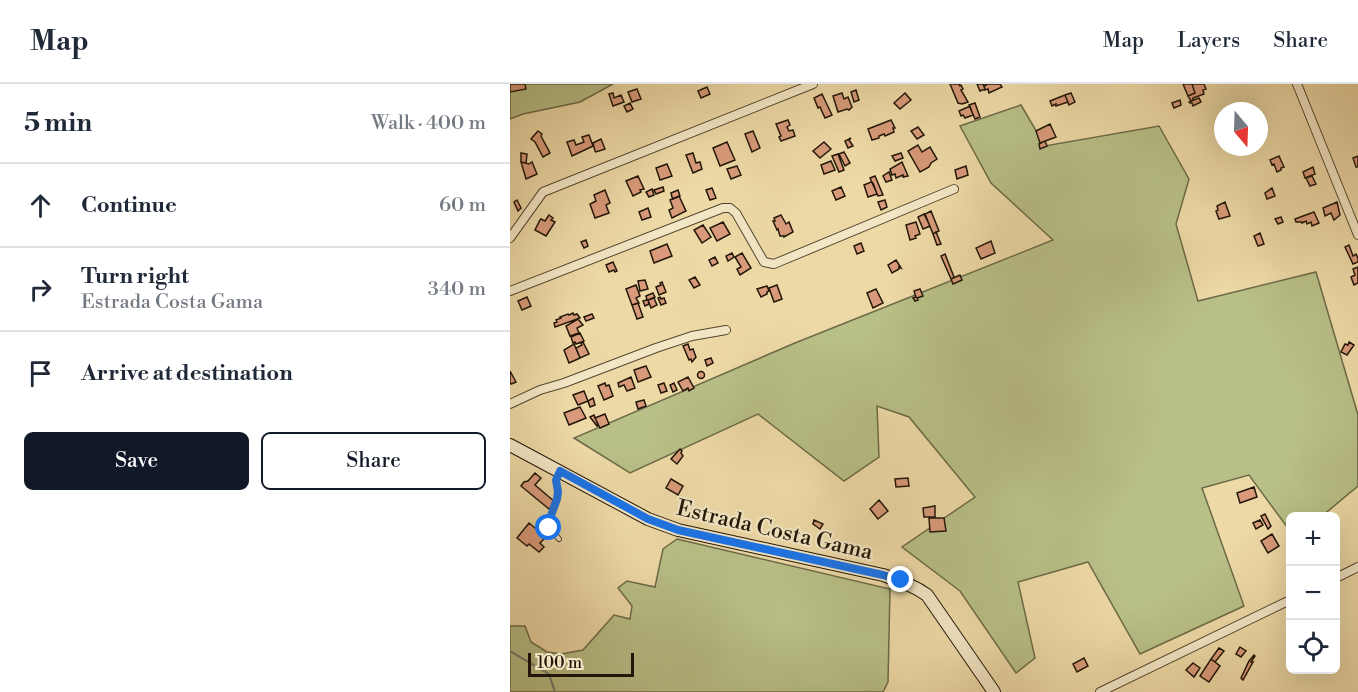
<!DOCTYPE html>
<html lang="en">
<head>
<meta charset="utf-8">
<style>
	:root { --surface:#fff; --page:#f2f2f3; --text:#1f2937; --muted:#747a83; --line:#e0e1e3; --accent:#111827 }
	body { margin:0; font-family:"Libre Bodoni",serif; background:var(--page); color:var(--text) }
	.controls { position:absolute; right:18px; bottom:18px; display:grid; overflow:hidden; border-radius:9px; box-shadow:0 6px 24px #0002 }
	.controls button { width:54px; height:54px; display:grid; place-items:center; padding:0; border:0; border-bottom:2px solid var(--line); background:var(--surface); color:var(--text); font:30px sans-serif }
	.compass { position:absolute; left:704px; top:18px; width:54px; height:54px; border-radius:50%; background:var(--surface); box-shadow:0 6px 24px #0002; rotate:161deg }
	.scale { position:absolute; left:18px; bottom:15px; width:106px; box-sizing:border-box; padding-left:6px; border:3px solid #211607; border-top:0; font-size:16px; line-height:21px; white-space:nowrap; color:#211607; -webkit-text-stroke:4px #f3e6c5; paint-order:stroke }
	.stop { position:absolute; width:18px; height:18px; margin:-14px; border:4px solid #1a73e8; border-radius:50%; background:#fff }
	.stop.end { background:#1a73e8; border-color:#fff; box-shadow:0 2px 6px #0008 }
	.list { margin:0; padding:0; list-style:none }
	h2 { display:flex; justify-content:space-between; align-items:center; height:78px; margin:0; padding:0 24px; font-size:26px }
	h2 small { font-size:20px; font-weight:400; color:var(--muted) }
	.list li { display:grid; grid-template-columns:39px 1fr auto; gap:18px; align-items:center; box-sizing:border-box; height:84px; padding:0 24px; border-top:2px solid var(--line) }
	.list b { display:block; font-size:22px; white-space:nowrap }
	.list p { margin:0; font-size:20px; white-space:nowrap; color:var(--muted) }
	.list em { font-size:20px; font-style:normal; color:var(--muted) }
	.actions { display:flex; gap:12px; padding:18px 24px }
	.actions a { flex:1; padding:14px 0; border:2px solid var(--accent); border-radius:9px; text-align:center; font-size:21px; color:var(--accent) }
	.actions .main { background:var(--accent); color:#fff }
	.icon { flex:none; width:33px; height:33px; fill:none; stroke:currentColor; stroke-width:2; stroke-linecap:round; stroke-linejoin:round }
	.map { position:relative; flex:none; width:848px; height:608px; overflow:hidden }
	header { display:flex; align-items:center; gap:36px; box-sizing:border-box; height:84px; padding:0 30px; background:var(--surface); border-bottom:2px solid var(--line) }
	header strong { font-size:28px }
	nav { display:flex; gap:33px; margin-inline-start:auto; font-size:21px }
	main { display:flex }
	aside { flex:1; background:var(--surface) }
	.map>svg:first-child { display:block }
</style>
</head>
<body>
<header>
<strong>Map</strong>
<nav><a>Map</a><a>Layers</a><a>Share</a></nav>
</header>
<main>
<aside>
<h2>5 min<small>Walk · 400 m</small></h2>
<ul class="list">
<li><svg class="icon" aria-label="ahead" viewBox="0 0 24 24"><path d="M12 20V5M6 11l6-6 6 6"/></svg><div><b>Continue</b></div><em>60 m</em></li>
<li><svg class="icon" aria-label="right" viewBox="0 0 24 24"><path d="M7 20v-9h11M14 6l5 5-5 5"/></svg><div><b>Turn right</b><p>Estrada Costa Gama</p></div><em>340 m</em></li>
<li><svg class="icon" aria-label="arrive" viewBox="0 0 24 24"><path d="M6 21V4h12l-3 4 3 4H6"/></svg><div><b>Arrive at destination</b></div></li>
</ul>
<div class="actions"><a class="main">Save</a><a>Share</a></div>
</aside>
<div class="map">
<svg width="848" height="608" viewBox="0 0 848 608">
	<rect width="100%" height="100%" fill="#edd9a6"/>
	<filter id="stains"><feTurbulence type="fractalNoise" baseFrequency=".00333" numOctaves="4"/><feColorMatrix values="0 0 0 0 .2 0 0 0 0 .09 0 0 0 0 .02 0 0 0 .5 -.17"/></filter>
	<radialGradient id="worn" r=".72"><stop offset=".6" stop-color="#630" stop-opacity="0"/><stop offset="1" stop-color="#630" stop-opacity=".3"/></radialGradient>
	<!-- green -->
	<path fill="#b8bf87" stroke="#6c6a47" stroke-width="1.5" d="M 0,0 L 103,0 L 70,18 L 13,30 L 0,35 Z
		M 511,21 L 535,62 L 649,42 L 679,95 L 666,140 L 688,217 L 806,188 L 848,331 L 848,402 L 812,432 L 780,432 L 780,447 L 739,391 L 692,404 L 734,522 L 630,570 L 578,478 L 508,498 L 525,574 L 506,589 L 450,507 L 392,463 L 465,413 L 399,333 L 367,322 L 369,373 L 334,397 L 248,330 L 120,389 L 64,354 L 285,259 L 543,156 L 481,99 L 450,42 Z
		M 167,455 L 380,505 L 378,598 L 373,608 L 0,608 L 0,542 L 15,542 L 21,558 L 37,568 L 51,570 L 73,566 L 104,531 L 120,535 L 122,522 L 108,504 L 117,497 L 145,503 L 153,465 Z"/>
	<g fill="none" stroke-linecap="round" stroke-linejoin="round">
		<!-- stream -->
		<path stroke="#6a786b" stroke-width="2" d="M 0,567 L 39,590 L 45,608"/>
	</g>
	<!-- building -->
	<path fill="#d89a7a" stroke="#211607" stroke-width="1.5" d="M 0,0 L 15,0 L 16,5 L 0,8 Z
		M 440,0 L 449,0 L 450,2 L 451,1 L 453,5 L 451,6 L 458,18 L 452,20 L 448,19 Z
		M 467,0 L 473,0 L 475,5 L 470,7 Z
		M 475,0 L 490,0 L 492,3 L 479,9 L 478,5 L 475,6 L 475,5 L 474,2 L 476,1 Z
		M 673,0 L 682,0 L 685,9 L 678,12 Z
		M 682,0 L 694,0 L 696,5 L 693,6 L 694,10 L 683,14 L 683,16 L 681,17 L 678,12 L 685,9 Z
		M 197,3 L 200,10 L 191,14 L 188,7 Z
		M 127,5 L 131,15 L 122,18 L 118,8 Z
		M 346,6 L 349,16 L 344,18 L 341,8 Z
		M 103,9 L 104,14 L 111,11 L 114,18 L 103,22 L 99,10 Z
		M 332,9 L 334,15 L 338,13 L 342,23 L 339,26 L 337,25 L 328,28 L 323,12 Z
		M 395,9 L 401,16 L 390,25 L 384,19 Z
		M 561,9 L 565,18 L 559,21 L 555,11 Z
		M 312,10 L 322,31 L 315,34 L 310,23 L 308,24 L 304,14 Z
		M 555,11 L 558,18 L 546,22 L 546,20 L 542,22 L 540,17 Z
		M 689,14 L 691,18 L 683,22 L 682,19 L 680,19 L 679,18 Z
		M 670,16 L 671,21 L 664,24 L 662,19 Z
		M 120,19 L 123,25 L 117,28 L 114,22 Z
		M 465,19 L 470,33 L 465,35 L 459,21 Z
		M 460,22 L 463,31 L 455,34 L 453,31 L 451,32 L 449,27 Z
		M 278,36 L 280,41 L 277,43 L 279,47 L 283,46 L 285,52 L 271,57 L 269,53 L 271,52 L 266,40 Z
		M 381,36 L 385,44 L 383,44 L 384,48 L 375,52 L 374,50 L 369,52 L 369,54 L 362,56 L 358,45 Z
		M 540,40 L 546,53 L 530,59 L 526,47 Z
		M 408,43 L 414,51 L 407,55 L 401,47 Z
		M 28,47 L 32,50 L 31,52 L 40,69 L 33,73 L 25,58 L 21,55 Z
		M 243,47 L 250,64 L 242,68 L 235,50 Z
		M 79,51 L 83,62 L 62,72 L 57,58 L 64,56 L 66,61 L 74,58 L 72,53 Z
		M 341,54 L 339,56 L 343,62 L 338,64 L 335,57 Z
		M 91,55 L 95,65 L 86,68 L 85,67 L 83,59 Z
		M 535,57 L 537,62 L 530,65 L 529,60 Z
		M 217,58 L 225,76 L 210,82 L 203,64 Z
		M 314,58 L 321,65 L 310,74 L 303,67 Z
		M 408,61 L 412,68 L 420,63 L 427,75 L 421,79 L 419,83 L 410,88 L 398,67 Z
		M 334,68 L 340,79 L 335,82 L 329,70 Z
		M 11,69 L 17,70 L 16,79 L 11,78 Z
		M 183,69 L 186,79 L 190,78 L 192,85 L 183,89 L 176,71 Z
		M 391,69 L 393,74 L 385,77 L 382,72 Z
		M 328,70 L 334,86 L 329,88 L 322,72 Z
		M 769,72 L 774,83 L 771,84 L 771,86 L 767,88 L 764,80 L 762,81 L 760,76 Z
		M 848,72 L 848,83 L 846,83 L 843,74 Z
		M 321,77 L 325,86 L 314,90 L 311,81 Z
		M 11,78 L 19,80 L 22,78 L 27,90 L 16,95 Z
		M 392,78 L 398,92 L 393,93 L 393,91 L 386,94 L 385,90 L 382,91 L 380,85 Z
		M 157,80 L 162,92 L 150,96 L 146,84 Z
		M 227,82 L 231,91 L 221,95 L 217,85 Z
		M 456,82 L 458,91 L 447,95 L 445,86 Z
		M 803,83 L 805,90 L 795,94 L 793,88 Z
		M 379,88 L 382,96 L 376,98 L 373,92 Z
		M 128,92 L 134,105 L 130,106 L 131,108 L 123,112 L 116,97 Z
		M 365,92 L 373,111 L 368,112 L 360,94 Z
		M 802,92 L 806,100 L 800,102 L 796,94 Z
		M 361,98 L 363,99 L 367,110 L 358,113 L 354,101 Z
		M 153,103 L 154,107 L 146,110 L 144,106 Z
		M 331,103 L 335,112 L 326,116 L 322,107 Z
		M 202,104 L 206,114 L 200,116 L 196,106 Z
		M 762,104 L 765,112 L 757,115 L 755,109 Z
		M 142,105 L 144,111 L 139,113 L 136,108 Z
		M 95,106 L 100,119 L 96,121 L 99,129 L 85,134 L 80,120 L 86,117 L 84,111 Z
		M 168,106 L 170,112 L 163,115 L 162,113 L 161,109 Z
		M 169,112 L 176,127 L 162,134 L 159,126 L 163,124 L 160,116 Z
		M 7,116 L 11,124 L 8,127 L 4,118 Z
		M 375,116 L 377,123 L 371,126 L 368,118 Z
		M 715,118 L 720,132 L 709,135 L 706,127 L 708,126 L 707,122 Z
		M 827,118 L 830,131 L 824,136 L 821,129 L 815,132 L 813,124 Z
		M 138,124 L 141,133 L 132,136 L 129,128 Z
		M 421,127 L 429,147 L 423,150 L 415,130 Z
		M 804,128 L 809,139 L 802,142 L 801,138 L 797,140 L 796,137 L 792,139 L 792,138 L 786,138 L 785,135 Z
		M 414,130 L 420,142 L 413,145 L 408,133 Z
		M 39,131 L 43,134 L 41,136 L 45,138 L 36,152 L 25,146 L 30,136 L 31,135 L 35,137 Z
		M 271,131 L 276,140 L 279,138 L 283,148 L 274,153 L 274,152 L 270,152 L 268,145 L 267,146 L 263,137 L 265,137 L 264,134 Z
		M 771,133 L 773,138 L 768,140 L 765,135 Z
		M 213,138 L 220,150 L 207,157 L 200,144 Z
		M 406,138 L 410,150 L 405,152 L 406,154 L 400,156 L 396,141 Z
		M 193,141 L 201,153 L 192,159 L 184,146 Z
		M 426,148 L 431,160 L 427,161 L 423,150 Z
		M 750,149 L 754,160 L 748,162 L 744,152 Z
		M 76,156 L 78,162 L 74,164 L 71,158 Z
		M 481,157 L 485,169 L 471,175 L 466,164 Z
		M 351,159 L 354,167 L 347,170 L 344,162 Z
		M 157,160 L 162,172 L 144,179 L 140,167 Z
		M 839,161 L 843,172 L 846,170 L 848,174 L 848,178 L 843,180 L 835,163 Z
		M 222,169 L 224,173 L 218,177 L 216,172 Z
		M 232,169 L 241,184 L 230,191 L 227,185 L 231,183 L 225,173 Z
		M 435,170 L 444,193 L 441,195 L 431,172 Z
		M 205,173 L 208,179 L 202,182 L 199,176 Z
		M 386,176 L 391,184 L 389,183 L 389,185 L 382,189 L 378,181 Z
		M 103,178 L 107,187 L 105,188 L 104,186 L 99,188 L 96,181 Z
		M 848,183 L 848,199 L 844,201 L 841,193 L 845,191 L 843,185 Z
		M 450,191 L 452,196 L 443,200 L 441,195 Z
		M 185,193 L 190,201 L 184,204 L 179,196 Z
		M 135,196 L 138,205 L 130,207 L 128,197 Z
		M 152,198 L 156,208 L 149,211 L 146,203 L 151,201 L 150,199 Z
		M 126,201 L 130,212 L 126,214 L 129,219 L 122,221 L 116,205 Z
		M 267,201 L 272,215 L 264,218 L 259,204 Z
		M 257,202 L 259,207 L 257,208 L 257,210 L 251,213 L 247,205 Z
		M 366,205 L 373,219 L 363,224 L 357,209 Z
		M 410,205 L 413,212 L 407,214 L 408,216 L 405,217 L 403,214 L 406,213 L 404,207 Z
		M 143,209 L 145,213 L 138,216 L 139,220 L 135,222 L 133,217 L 137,216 L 136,212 Z
		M 17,213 L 21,222 L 12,226 L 8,217 Z
		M 150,213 L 151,215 L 154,214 L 156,219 L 151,221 L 148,214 Z
		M 144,214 L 147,221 L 141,224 L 138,216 Z
		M 128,219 L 133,233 L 127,235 L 122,221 Z
		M 63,229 L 64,231 L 67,230 L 70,234 L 45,243 L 44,239 L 47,238 L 46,236 L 51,234 L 50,233 L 58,230 L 59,231 Z
		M 82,230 L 84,234 L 76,237 L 74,233 Z
		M 68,235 L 73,241 L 67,244 L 69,249 L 60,252 L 56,242 Z
		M 70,249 L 74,257 L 66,260 L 65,258 L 63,259 L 61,253 Z
		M 73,258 L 79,270 L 70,274 L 66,264 L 72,261 L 71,259 Z
		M 839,258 L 844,261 L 837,271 L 831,268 L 835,260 L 838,261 Z
		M 64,260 L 70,274 L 59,279 L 54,266 Z
		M 178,260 L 180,266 L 183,265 L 186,273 L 182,278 L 181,275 L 179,276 L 173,262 Z
		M 201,274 L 203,279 L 197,282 L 195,276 Z
		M 136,282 L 141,293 L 128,298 L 124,286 Z
		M 0,287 L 6,298 L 1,300 L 0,299 Z
		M187.5 291a3.5 3.5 0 1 1 7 0a3.5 3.5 0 1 1-7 0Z
		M 121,293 L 125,304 L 117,307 L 114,301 L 109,303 L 108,299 Z
		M 178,293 L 184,304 L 179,307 L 178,304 L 173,307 L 168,298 Z
		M 95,299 L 96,302 L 99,301 L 103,312 L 94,316 L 88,302 Z
		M 154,299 L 157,307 L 151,309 L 148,301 Z
		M 164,299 L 167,306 L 163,308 L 160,301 Z
		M 74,307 L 78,317 L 68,321 L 63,311 Z
		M 83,314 L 85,321 L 80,323 L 78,317 Z
		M 134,316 L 136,322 L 128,325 L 126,318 Z
		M 70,323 L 76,334 L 59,341 L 54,329 Z
		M 95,330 L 99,340 L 90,344 L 85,334 Z
		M 84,331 L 88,341 L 87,342 L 80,333 Z
		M 170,365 L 172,367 L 171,369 L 173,372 L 167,380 L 161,375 Z
		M 25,389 L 31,394 L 25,401 L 45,418 L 39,425 L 11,402 L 14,398 L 18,397 Z
		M 398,394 L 399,402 L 386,403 L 385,395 Z
		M 161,395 L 173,402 L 168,411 L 156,404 Z
		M 744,403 L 747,413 L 730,419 L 727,409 Z
		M 369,416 L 378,427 L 368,435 L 360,425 Z
		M 425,422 L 425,433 L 414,433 L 413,424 Z
		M 755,430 L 761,442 L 758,445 L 751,432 Z
		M 419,434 L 434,434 L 436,447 L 420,448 Z
		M 304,436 L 313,440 L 310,445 L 303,440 Z
		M 750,436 L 753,441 L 746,445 L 743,439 Z
		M 19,439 L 36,453 L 30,459 L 34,463 L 29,468 L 19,460 L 17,462 L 7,454 Z
		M 762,450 L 769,462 L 758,469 L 751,457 Z
		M 730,563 L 736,567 L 731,573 L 726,570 Z
		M 709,564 L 714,567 L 705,578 L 701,575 Z
		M 744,571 L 745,572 L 741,578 L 743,578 L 733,596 L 731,594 L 739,577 Z
		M 574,574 L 578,582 L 567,588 L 563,580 Z
		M 701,575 L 710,582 L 699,598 L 690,592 Z
		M 683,579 L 690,584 L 684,593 L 676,586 Z"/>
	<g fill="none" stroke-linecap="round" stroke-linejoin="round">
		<!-- lane casing -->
		<g stroke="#54472f" stroke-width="6">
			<path id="lane" d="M 48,391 C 45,399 49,407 47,415 C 42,436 31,435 49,455"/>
		</g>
		<!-- street casing -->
		<g stroke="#54472f" stroke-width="10">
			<path id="street" d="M 787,0 L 848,151
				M 0,154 L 33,108 L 303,0
				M 0,207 L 213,124 L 220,124 L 226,129 L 254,178 L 264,180 L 444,105
				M 0,320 L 30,306 L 54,299 L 146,264 L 182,252 L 216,246
				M 826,494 L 848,483
				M 590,608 L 780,516"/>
		</g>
		<!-- secondary casing -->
		<g stroke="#211607" stroke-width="14">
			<path id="secondary" d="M 0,361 L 138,435 L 168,446 L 373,491 C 389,496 403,501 417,511 L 484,608"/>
		</g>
		<!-- lane -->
		<use href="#lane" stroke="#f3e6c5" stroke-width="4"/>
		<!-- street -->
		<use href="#street" stroke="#f3e6c5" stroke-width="8"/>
		<!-- secondary -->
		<use href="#secondary" stroke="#f3e6c5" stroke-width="12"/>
	</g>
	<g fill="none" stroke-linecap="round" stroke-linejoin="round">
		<!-- route -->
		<path stroke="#1a73e8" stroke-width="8" d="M 39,444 L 39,437 L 47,415 L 48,408 L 46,396 L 50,387 L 138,435 L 168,446 L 373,491 L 391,496"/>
	</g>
	<g text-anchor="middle" stroke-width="4.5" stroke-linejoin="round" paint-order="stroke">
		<!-- street labels -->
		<g font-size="22" fill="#211607" stroke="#f3e6c5">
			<text transform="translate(265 445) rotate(13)" y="8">Estrada Costa Gama</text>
		</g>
	</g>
	<rect width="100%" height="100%" filter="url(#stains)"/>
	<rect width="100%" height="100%" fill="url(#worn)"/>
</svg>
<div class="controls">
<button>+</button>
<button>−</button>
<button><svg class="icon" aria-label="locate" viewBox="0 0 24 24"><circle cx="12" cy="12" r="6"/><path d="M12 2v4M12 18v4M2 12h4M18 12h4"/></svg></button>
</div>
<svg class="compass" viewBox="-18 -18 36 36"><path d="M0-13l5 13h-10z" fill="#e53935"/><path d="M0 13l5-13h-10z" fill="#747a83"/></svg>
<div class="scale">100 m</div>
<div class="stop" style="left:39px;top:444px"></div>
<div class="stop end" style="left:391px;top:496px"></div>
</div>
</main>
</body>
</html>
